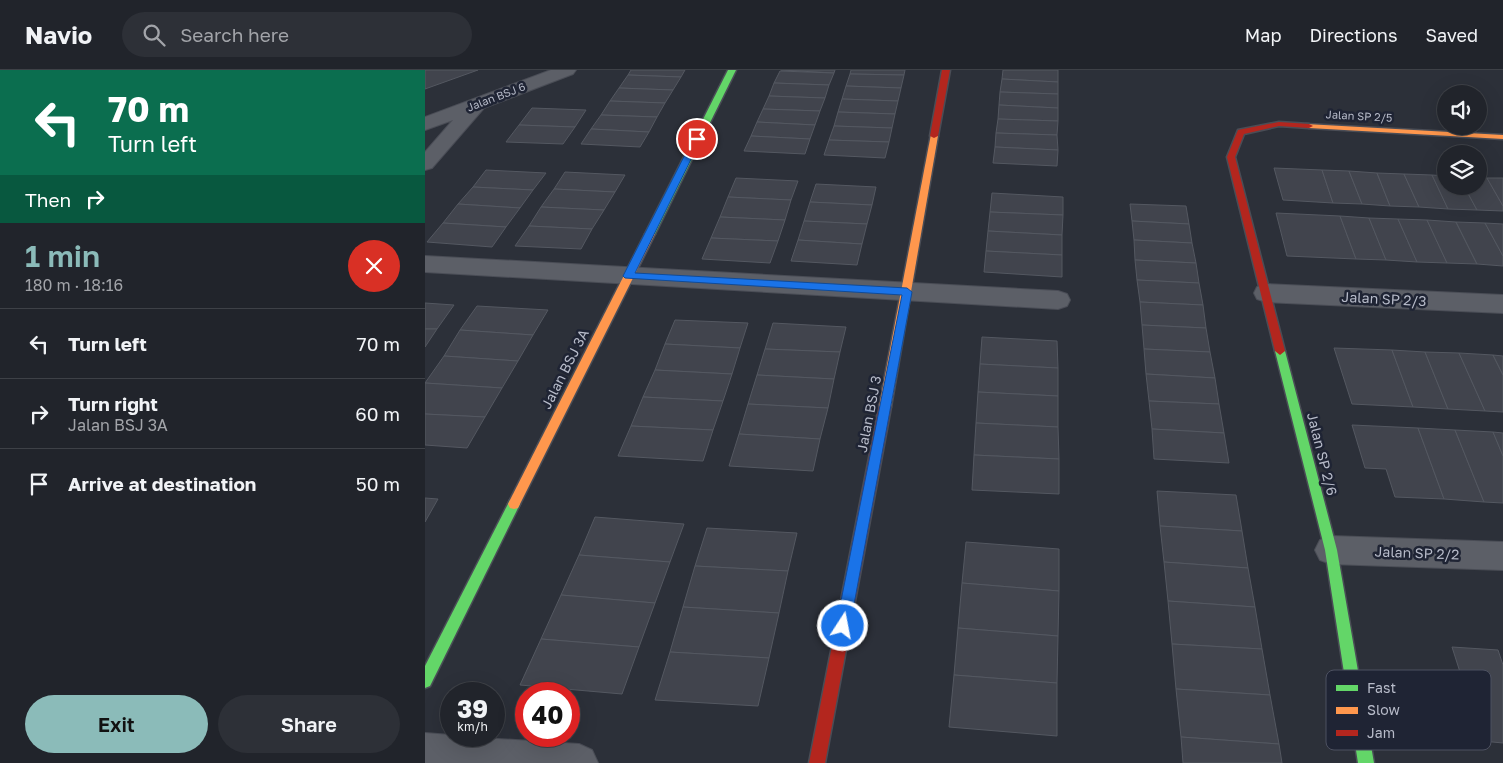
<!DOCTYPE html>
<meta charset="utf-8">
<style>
:root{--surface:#21242b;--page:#2d3037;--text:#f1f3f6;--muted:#a2a4a9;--line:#3e4147;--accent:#8bbbb9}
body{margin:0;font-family:"Golos Text",sans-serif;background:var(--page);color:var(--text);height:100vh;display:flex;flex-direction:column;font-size:19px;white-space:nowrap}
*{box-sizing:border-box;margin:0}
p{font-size:16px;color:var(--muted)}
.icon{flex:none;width:28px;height:28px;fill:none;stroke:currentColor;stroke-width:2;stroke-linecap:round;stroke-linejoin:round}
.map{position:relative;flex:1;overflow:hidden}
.panel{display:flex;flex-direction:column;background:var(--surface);width:425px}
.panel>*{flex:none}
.top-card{background:#0b6e4f;color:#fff;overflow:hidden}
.tools{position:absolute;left:1012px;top:15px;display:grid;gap:10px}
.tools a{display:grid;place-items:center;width:50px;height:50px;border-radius:50%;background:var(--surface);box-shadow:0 5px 20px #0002,0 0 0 1px var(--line);font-size:25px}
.speed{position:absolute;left:15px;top:612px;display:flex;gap:10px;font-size:25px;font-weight:700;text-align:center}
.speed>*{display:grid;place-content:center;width:65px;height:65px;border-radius:50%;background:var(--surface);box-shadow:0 5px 20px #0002,0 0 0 1px var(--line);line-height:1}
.speed small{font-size:12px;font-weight:400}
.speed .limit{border:8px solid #d22;background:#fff;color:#111}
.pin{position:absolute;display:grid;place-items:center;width:42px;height:42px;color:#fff;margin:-21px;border:2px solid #fff;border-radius:50%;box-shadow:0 1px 5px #0007}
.me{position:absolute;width:55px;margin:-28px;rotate:11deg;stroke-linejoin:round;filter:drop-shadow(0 0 4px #0008)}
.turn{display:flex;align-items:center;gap:18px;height:105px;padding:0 25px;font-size:22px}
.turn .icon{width:65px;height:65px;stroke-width:2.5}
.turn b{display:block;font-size:35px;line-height:42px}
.then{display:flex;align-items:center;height:48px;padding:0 25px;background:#0003;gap:10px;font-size:19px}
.round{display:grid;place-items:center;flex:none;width:52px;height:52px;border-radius:26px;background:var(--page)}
.summary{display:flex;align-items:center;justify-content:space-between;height:85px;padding:0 25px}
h1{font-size:30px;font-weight:600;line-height:38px;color:var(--accent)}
.cta{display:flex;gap:10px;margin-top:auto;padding:10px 25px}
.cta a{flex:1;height:58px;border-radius:30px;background:var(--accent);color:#111;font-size:20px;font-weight:600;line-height:58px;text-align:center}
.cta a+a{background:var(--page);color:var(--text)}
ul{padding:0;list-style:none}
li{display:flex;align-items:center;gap:15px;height:70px;padding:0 25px;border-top:1px solid var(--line)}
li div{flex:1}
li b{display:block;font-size:19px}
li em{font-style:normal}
header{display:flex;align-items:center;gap:30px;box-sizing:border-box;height:70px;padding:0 25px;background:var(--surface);border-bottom:1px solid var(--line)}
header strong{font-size:24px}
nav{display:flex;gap:28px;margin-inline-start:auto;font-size:18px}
.search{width:350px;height:45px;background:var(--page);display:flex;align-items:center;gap:12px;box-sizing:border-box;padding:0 18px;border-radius:28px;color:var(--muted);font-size:19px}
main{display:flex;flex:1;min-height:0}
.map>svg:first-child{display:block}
</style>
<header>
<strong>Navio</strong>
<div class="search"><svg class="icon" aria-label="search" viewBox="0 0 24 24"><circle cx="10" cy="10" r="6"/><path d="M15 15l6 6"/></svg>Search here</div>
<nav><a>Map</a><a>Directions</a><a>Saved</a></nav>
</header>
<main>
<section class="panel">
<div class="top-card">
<div class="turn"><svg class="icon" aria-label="left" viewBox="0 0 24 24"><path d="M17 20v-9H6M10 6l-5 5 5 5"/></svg><div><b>70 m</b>Turn left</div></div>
<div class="then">Then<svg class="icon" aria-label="right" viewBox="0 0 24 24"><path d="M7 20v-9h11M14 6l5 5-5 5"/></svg></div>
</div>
<div class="summary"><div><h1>1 min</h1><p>180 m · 18:16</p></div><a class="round" style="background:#d93025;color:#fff"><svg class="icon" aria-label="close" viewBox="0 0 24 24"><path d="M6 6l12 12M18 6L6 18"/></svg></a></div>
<ul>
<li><svg class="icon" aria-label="left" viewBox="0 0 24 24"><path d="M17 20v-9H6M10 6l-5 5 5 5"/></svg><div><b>Turn left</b></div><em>70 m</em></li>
<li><svg class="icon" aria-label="right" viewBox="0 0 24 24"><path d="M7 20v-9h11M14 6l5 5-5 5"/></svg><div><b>Turn right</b><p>Jalan BSJ 3A</p></div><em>60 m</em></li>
<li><svg class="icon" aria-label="arrive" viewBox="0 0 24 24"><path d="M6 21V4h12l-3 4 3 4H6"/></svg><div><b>Arrive at destination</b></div><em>50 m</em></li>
</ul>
<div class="cta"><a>Exit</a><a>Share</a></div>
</section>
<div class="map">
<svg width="1078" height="693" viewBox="0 0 1078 693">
<rect width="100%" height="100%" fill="#2c3039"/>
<g fill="#41444d" stroke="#545861">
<path d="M0,0H53L0,19Z"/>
<path d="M206,0H260L256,7L203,5Z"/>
<path d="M356,0H410L409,3Z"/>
<path d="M426,0H480L479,5L425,4Z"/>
<path d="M578,0H633V12L577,9Z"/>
<path d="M355,1L409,3L404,15L349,13Z"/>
<path d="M425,4L479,5L476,18L421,16Z"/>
<path d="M203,5L256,7L248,20L194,18Z"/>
<path d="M577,9L633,12V24L575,22Z"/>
<path d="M349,13L404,15L400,28L344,26Z"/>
<path d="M421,16L476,18L473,31L417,29Z"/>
<path d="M194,18L248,20L240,33L185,31Z"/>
<path d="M575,22L633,24V38L574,35Z"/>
<path d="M344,26L400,28L395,41L338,39Z"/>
<path d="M417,29L473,31L470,44L413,42Z"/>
<path d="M185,31L240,33L232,47L176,45Z"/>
<path d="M574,35L633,38V51L573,49Z"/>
<path d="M107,38L161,40L150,57L94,55Z"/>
<path d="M338,39L395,41L390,55L332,52Z"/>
<path d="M413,42L470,44L467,58L409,56Z"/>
<path d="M176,45L232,47L224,62L166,59Z"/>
<path d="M573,49L633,51L632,65L571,63Z"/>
<path d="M332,52L390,55L385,69L326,66Z"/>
<path d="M94,55L150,57L138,74L81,72Z"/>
<path d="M409,56L467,58L464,72L404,70Z"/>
<path d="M166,59L224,62L215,77L156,74Z"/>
<path d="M571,63L632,65L633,80L570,77Z"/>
<path d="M326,66L385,69L380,84L319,81Z"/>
<path d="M404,70L464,72L460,88L399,85Z"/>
<path d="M570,77L633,80L632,96L568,93Z"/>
<path d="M849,98L897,100L908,133L858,130Z"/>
<path d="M61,100L121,103L108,120L48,117Z"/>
<path d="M897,100L924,101L937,134L908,133Z"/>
<path d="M924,101L952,103L965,136L937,134Z"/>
<path d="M140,102L200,105L190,122L129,119Z"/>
<path d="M952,103L979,104L994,137L965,136Z"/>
<path d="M979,104L1007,105L1023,139L994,137Z"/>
<path d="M1007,105L1021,106V116H1039L1052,140L1023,139Z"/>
<path d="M1054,107L1062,108L1078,136V141L1052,140L1039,116H1054Z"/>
<path d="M311,108L373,111L366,130L303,127Z"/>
<path d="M1062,108H1078V136Z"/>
<path d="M391,114L451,117L447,135L385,132Z"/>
<path d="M48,117L108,120L95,138L33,134Z"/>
<path d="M129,119L190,122L179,140L116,137Z"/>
<path d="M567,123L638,127V145L565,142Z"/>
<path d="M303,127L366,130L360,150L295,147Z"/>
<path d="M385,132L447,135L442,154L379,151Z"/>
<path d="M33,134L95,138L81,157L18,153Z"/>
<path d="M705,134L761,136L764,154L707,151Z"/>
<path d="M116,137L179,140L167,159L104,156Z"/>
<path d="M565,142L638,145L637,165L563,161Z"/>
<path d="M851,143L915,146L931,189L862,186Z"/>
<path d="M915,146L944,148L961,190L931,189Z"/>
<path d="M295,147L360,150L353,171L286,168Z"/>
<path d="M944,148L973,149L992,192L961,190Z"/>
<path d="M973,149L1002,150L1022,193L992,192Z"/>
<path d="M1002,150L1031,152L1052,194L1022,193Z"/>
<path d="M379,151L442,154L437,174L373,170Z"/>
<path d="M707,151L764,154L767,173L709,170Z"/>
<path d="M1031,152L1060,153L1078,186V196L1052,194Z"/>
<path d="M18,153L81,157L67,177L2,172Z"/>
<path d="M1060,153L1078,154V186Z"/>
<path d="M104,156L167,159L156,179L90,176Z"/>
<path d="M563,161L637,165V185L561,181Z"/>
<path d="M286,168L353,171L345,193L277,189Z"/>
<path d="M373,170L437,174L432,195L366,191Z"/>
<path d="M709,170L767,173L771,193L710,190Z"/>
<path d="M561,181L637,185V207L559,202Z"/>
<path d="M710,190L771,193L774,213L712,210Z"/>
<path d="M712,210L774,213L778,235L715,232Z"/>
<path d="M715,232L778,235L781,258L717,255Z"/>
<path d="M0,233L29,235L12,259H0Z"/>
<path d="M52,236L123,240L108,265L35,260Z"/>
<path d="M250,250L323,253L315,278L240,274Z"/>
<path d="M348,253L421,257L415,282L340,279Z"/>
<path d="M717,255L781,258L785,282L719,279Z"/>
<path d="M0,259H12L0,277Z"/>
<path d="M35,260L108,265L93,291L19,286Z"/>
<path d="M557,267L632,271L633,298L555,294Z"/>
<path d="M240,274L315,278L307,304L230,300Z"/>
<path d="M909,278L967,280L988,337L927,334Z"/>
<path d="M340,279L415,282L409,309L332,305Z"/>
<path d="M719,279L785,282L790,308L721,304Z"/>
<path d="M967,280L1000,282L1023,339L988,337Z"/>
<path d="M1000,282L1034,283L1060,341L1023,339Z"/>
<path d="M1034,283L1068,285L1078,305V342L1060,341Z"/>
<path d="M1068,285L1078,286V305Z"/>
<path d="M19,286L93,291L77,318L0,313Z"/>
<path d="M555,294L633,298V326L553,322Z"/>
<path d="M230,300L307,304L298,331L218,327Z"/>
<path d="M721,304L790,308L794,334L724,331Z"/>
<path d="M332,305L409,309L403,338L323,334Z"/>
<path d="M0,314V313L77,318L60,347L0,344Z"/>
<path d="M553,322L633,326V357L551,353Z"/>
<path d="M218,327L298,331L288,360L206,356Z"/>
<path d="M724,331L794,334L799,363L727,359Z"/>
<path d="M323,334L403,338L395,369L314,364Z"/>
<path d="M0,344L60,347L42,378L0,375Z"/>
<path d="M551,353L633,357L634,389L549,385Z"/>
<path d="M927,355L993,358L1019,429L970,427L961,399L940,398Z"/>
<path d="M206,356L288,360L278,391L193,386Z"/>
<path d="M993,358L1030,360L1059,432L1019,429Z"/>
<path d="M727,359L799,363L804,393L729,389Z"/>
<path d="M1030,360L1068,362L1078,386V433L1059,432Z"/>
<path d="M1068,362L1078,363V386Z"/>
<path d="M314,364L395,369L388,401L304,396Z"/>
<path d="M549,385L634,389V424L547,420Z"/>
<path d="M732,421L811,425L817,461L735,456Z"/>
<path d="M0,428L13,429L0,452Z"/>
<path d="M170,447L259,454L245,492L154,485Z"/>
<path d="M735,456L817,461L823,498L739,492Z"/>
<path d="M282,458L372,463L363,501L270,496Z"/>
<path d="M541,472L634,479V521L537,513Z"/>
<path d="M154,485L245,492L230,533L136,525Z"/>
<path d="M739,492L823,498L830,537L743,531Z"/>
<path d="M270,496L363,501L354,543L258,537Z"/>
<path d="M537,513L634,521L633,566L533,558Z"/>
<path d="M136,525L230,533L214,577L116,569Z"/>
<path d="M743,531L830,537L837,579L747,574Z"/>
<path d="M258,537L354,543L344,588L245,582Z"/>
<path d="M533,558L633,566L632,613L529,605Z"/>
<path d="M116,569L214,577L197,624L95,615Z"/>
<path d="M747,574L837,579L845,625L751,619Z"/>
<path d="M1027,577L1073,580L1078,595V673L1057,671Z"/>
<path d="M245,582L344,588L333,636L230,630Z"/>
<path d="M529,605L632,613V666L524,657Z"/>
<path d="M751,619L845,625L854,674L756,667Z"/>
<path d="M756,667L854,674L857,693H758Z"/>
</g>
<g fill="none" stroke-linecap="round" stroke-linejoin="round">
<defs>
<g id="street">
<path d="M126,0H151L148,4L59,38L7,98L0,100V82L28,50L0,60V47Z"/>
<path d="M0,186L633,221L642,224L645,230L642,236L633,239L0,202Z"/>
<path d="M841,214L1078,225V243L841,232L832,229L829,223L832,217Z"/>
<path d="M906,466L1078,472V500L906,494L895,490L890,480L895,470Z"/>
<path d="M0,663L26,665V666L154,674L167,680L173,693H0Z"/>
</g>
<g id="fast">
<path d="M303,0H311L230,164L228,166H222L220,164Z"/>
<path d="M855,277L860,281L912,480L949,693H933L900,480L850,281Z"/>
<path d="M89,429L93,430L95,434L5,616L0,618V596L85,430Z"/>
</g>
<g id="slow">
<path d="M881,54L1078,65V69L884,58L880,56Z"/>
<path d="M506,64L513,66L466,337L464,340H456L454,337Z"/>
<path d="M225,161L230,164L93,438L89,439L85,438L83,434L85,430L220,164Z"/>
</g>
<g id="jam">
<path d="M517,0H525L513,66L509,68L505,66Z"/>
<path d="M854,52L884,54L888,56L884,58L854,56L819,64L810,87L860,281L855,285L850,281L802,87L813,60Z"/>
<path d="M460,333L464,334L466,337L400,693H384L454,337L456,334Z"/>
</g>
</defs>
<use href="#street" stroke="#4a4d56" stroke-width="2"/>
<use href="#fast" stroke="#4a4d56" stroke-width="3"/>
<use href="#slow" stroke="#4a4d56" stroke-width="3"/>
<use href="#jam" stroke="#4a4d56" stroke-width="3"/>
<use href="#street" fill="#5c5f67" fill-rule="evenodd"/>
<use href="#fast" fill="#63d668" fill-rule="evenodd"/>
<use href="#slow" fill="#ff974d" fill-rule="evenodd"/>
<use href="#jam" fill="#b3261e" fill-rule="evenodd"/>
</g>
<path fill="#1a73e8" stroke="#114b97" d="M272,66L276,69L210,203L482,218L487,222L425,556L423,560L418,562L413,560L411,556L477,225L200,208L198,206L268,69Z"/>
<g text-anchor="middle" stroke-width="5" stroke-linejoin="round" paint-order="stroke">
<g font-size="11" fill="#b7bbc9" stroke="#1f2434">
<text transform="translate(71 27) rotate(-21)" y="4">Jalan BSJ 6</text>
<text transform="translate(934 46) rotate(3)" y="4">Jalan SP 2/5</text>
</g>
<g font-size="14" fill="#b7bbc9" stroke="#1f2434">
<text transform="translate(959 229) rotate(3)" y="5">Jalan SP 2/3</text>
<text transform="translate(140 299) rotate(-63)" y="5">Jalan BSJ 3A</text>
<text transform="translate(444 344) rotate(-79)" y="5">Jalan BSJ 3</text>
<text transform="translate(897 384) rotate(76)" y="5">Jalan SP 2/6</text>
<text transform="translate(992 483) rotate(2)" y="5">Jalan SP 2/2</text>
</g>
</g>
<rect x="901" y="600" width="165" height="80" rx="8" fill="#1f2434" stroke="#4d5161" stroke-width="1"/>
<rect x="911" y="615" width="22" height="6" fill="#63d668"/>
<rect x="911" y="637" width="22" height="7" fill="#ff974d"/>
<rect x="911" y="660" width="22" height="6" fill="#b3261e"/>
<g font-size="14" fill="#b7bbc9">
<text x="942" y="623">Fast</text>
<text x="942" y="645">Slow</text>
<text x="942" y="668">Jam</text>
</g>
</svg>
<div class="tools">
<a><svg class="icon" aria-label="sound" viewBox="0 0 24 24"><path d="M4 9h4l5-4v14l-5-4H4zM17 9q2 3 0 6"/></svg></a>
<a><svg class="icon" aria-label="layers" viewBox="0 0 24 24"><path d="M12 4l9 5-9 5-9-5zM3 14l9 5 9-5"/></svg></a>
</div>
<div class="speed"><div>39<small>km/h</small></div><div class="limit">40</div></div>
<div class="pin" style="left:272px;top:69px;background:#d93025"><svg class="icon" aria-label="arrive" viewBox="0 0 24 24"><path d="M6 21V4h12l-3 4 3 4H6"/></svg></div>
<svg class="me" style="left:418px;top:556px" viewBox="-20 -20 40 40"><circle r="17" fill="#1a73e8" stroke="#fff" stroke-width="3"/><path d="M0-11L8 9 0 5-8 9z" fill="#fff"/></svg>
</div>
</main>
